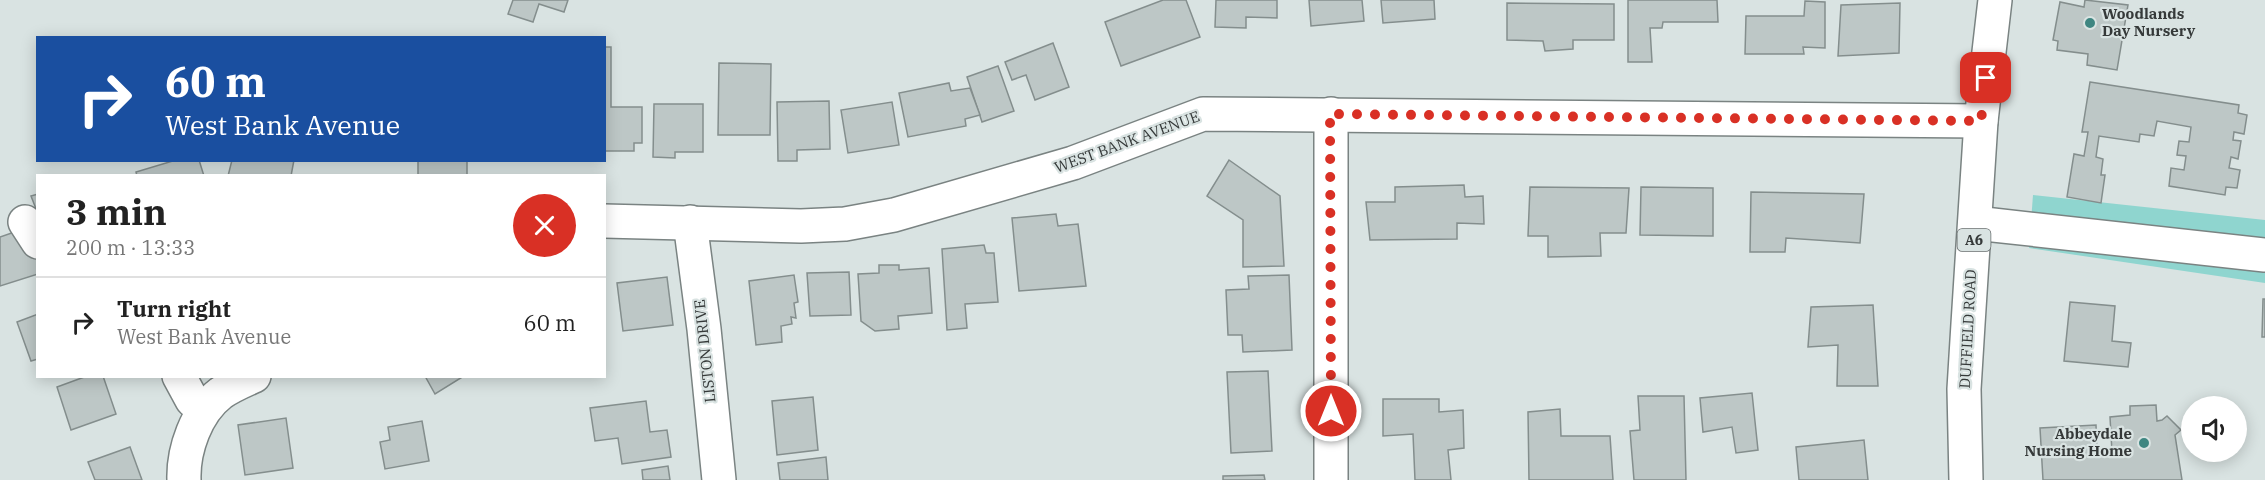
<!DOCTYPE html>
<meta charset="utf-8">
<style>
:root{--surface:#fff;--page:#f2f2f2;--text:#222;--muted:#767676;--line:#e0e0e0}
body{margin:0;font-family:"IBM Plex Serif",serif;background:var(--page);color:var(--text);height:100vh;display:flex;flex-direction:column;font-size:22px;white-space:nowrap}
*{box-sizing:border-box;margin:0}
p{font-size:20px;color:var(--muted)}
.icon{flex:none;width:33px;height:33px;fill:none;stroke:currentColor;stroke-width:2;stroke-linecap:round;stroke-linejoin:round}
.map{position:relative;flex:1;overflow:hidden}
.panel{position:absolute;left:36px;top:174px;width:570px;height:204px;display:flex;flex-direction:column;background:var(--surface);border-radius:0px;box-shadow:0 3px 15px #0003}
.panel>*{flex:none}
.top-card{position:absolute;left:36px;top:36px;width:570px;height:126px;border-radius:0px;box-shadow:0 3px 15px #0003;background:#1a4fa0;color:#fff;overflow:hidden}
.buttons{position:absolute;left:2181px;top:396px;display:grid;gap:12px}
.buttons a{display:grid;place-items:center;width:66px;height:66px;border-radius:50%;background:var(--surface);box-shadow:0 3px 15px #0003;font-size:30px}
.pin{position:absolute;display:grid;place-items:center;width:51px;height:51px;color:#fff;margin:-26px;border-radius:12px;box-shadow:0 3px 9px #0006}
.me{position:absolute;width:66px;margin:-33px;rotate:0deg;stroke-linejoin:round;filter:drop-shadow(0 0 4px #0008)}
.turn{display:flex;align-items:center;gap:21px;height:126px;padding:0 30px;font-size:27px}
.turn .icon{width:78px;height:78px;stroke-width:2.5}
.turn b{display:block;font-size:42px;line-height:51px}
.round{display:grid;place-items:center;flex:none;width:63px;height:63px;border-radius:32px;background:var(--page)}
.overview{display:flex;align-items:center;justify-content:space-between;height:102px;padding:0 30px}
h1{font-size:36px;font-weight:700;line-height:45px}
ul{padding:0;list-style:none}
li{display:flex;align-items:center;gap:18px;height:90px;padding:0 30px;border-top:2px solid var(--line)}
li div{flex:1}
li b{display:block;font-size:22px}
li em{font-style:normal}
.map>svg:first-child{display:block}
</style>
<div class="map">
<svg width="2265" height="480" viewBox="0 0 2265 480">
<rect width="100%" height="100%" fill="#d9e3e2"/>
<path fill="#8fd5cf" d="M2033,195L2265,220V283L2029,248Z"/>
<g fill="#bdc7c6" stroke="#848e8d" stroke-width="1.5">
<path d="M513,0H568L564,12L539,4L533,22L508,14Z"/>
<path d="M1163,0H1186L1200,37L1121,66L1105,22Z"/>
<path d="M1216,0H1277V18L1246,17V28L1215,27Z"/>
<path d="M1309,0H1362L1364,21L1311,26Z"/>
<path d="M1381,0H1434L1435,19L1383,23Z"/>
<path d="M1628,0H1717L1718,22H1663L1662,28H1650L1652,62H1628Z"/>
<path d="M2085,0L2128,5L2117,70L2087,65L2088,54L2057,50L2058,41L2053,40L2060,2L2084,7Z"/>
<path d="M1805,1L1825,2V48L1803,47L1804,54H1745L1746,16H1804Z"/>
<path d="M1507,3L1614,4V40H1573V49L1545,51L1543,41L1507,40Z"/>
<path d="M1900,3L1899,53L1838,56L1841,5Z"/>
<path d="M1053,43L1069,87L1035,100L1026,75L1012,80L1005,62Z"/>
<path d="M604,47H611V107H642V143H634V151H604Z"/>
<path d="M719,63L771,64L770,135H718Z"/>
<path d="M998,66L1014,111L982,122L967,77Z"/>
<path d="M2090,82L2239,105L2238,113L2247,115L2244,134L2234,132L2233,140L2241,141L2238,159L2231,157L2229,168L2240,170L2237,188L2226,187L2225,195L2169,186L2171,168L2184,170L2186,156L2177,155L2179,141L2189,142L2191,127L2157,121L2154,136L2140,134L2139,142L2099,136L2096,157L2103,159L2101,175H2105L2101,203L2067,197L2074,154L2084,156L2088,132H2082Z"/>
<path d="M949,83L951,91L970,88L980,115L965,119L966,126L908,137L899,93Z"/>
<path d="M829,101L830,149L797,150V161H778L777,102Z"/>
<path d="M892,102L899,145L848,153L841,110Z"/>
<path d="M654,104H703V152H675V158L653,157Z"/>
<path d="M176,160H199L204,176H137L136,172Z"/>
<path d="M232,160H294L291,176H228Z"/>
<rect x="418" y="160" width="49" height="16"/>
<path d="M1229,160L1280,196L1284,266L1243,267V220L1207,196Z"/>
<path d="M1464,185L1465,197L1483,196L1484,224L1457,223V239L1370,240L1366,202H1395V187Z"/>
<path d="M1530,187L1629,188L1626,233H1600L1601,256L1548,257V236H1528Z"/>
<path d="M1641,187L1713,188V236L1640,235Z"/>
<path d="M1751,192L1864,194L1860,243L1786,238L1785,252H1750Z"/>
<path d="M38,194V214L31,196Z"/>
<path d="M1056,214L1058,226L1078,224L1086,286L1019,291L1012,218Z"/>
<path d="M26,228L38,263V274L0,286V237Z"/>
<path d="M984,245L986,253H994L998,302L965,304L967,328L947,330L942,249Z"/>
<path d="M879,265H899V270L929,268L932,313L898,316L899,329L875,331L861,321L858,274L879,273Z"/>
<path d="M849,272L851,315L810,316L807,273Z"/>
<path d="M794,275L798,302L794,303L796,318L791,317L792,324L781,326L782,342L756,345L749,281Z"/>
<path d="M1289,275L1292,350L1243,352L1242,335H1228L1226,290L1249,289L1248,276Z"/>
<path d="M667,277L673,325L623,331L617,283Z"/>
<path d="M2263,299H2265V337H2262Z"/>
<path d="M2070,302L2115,306L2112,341L2131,343L2128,367L2064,361Z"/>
<path d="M1873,305L1878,386H1837L1838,345L1808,347L1811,307Z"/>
<path d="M38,314V359L31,361L17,322Z"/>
<path d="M1268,371L1272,451L1231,453L1227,372Z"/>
<path d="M87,376H103L116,414L71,430L57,387Z"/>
<path d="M425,376H464L435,394Z"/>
<path d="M1752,393L1758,450L1736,453L1732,427L1703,432L1700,398Z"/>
<path d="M1638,396H1684L1686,480H1634L1630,431L1640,430Z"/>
<path d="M813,397L818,450L777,455L772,401Z"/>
<path d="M1383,399H1439V412L1463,410L1464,448L1448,450L1451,480H1415L1413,434L1383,436Z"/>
<path d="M646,401L650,432L667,430L671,457L622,464L618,438L595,441L590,408Z"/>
<path d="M2156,405L2157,421L2162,420L2167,416L2181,430L2175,435L2182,480H2043L2040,428L2096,425L2097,452H2112L2110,417L2130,415V406Z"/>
<path d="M1560,409L1561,436H1610L1613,480H1529L1528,412Z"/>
<path d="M286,418L293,468L245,475L238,425Z"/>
<path d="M422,421L429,461L385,469L380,442L390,440L388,427Z"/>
<path d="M1864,440L1868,480H1799L1796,447Z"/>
<path d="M130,447L142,480H95L88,462Z"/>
<path d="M826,457L828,480H780L778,463Z"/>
<path d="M668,466L670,480H643L642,470Z"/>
<path d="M1264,475L1265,480H1223V476Z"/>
</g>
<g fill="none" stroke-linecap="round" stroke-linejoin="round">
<defs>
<g id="minor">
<path d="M1331,114V480"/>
<path d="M604,221L801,226L845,224L894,215L1073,163L1203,114L1981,121"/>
<path d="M25,222L38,242"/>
<path d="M690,222L704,329L719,480"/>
<path d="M1975,223L2265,255"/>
<path d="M179,376L192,400L204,410"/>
<path d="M184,480C183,450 196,412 221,393C231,386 243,381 254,376"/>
</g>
<path id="major" d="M1966,480L1964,389L1968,324L1981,121L1995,0"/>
</defs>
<use href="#minor" stroke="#7a8382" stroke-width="36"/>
<use href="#major" stroke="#7a8382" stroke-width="36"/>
<use href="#minor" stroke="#fff" stroke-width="33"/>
<use href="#major" stroke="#fff" stroke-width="33"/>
</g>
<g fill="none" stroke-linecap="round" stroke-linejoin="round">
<path stroke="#d93025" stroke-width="10" stroke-dasharray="0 18" d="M1331,411L1330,114L1981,121L1986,78"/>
</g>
<g fill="#3e8681" stroke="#d9e3e2" stroke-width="2">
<circle cx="2090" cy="23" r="6"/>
<circle cx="2144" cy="443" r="6"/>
</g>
<g text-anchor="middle" stroke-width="4.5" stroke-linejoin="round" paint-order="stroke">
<rect fill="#d9e3e2" stroke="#666c6c" stroke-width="1.5" x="1957.5" y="229" width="33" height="22" rx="4.5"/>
<g font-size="14" font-weight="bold" fill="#353939">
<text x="1974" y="245">A6</text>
</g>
<g font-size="15" font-weight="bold" fill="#353939" stroke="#d9e3e2" text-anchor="start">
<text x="2102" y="19">Woodlands<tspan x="2102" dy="17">Day Nursery</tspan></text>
<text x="2132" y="439" text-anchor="end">Abbeydale<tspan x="2132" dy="17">Nursing Home</tspan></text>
</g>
<g font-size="15" fill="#353939" stroke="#d9e3e2">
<text transform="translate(1127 142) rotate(-20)" y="5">WEST BANK AVENUE</text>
<text transform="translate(1968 329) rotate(-87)" y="5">DUFFIELD ROAD</text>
<text transform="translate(705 351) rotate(-96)" y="5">LISTON DRIVE</text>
</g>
</g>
</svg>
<div class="buttons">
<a><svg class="icon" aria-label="sound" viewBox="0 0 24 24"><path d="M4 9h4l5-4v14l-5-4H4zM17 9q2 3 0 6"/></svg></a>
</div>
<div class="pin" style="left:1986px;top:78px;background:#d93025"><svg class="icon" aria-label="arrive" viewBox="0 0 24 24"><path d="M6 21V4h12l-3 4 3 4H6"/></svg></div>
<svg class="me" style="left:1331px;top:411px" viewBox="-20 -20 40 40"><circle r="17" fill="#d93025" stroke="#fff" stroke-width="3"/><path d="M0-11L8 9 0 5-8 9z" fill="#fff"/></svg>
<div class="top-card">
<div class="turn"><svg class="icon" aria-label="right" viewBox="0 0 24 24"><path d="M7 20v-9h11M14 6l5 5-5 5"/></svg><div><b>60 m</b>West Bank Avenue</div></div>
</div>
<section class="panel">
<div class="overview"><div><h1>3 min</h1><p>200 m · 13:33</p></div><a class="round" style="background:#d93025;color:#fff"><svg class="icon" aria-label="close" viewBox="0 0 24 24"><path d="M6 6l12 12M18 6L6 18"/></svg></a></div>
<ul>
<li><svg class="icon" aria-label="right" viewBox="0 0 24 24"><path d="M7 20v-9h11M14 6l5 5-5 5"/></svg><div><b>Turn right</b><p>West Bank Avenue</p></div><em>60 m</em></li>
</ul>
</section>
</div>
